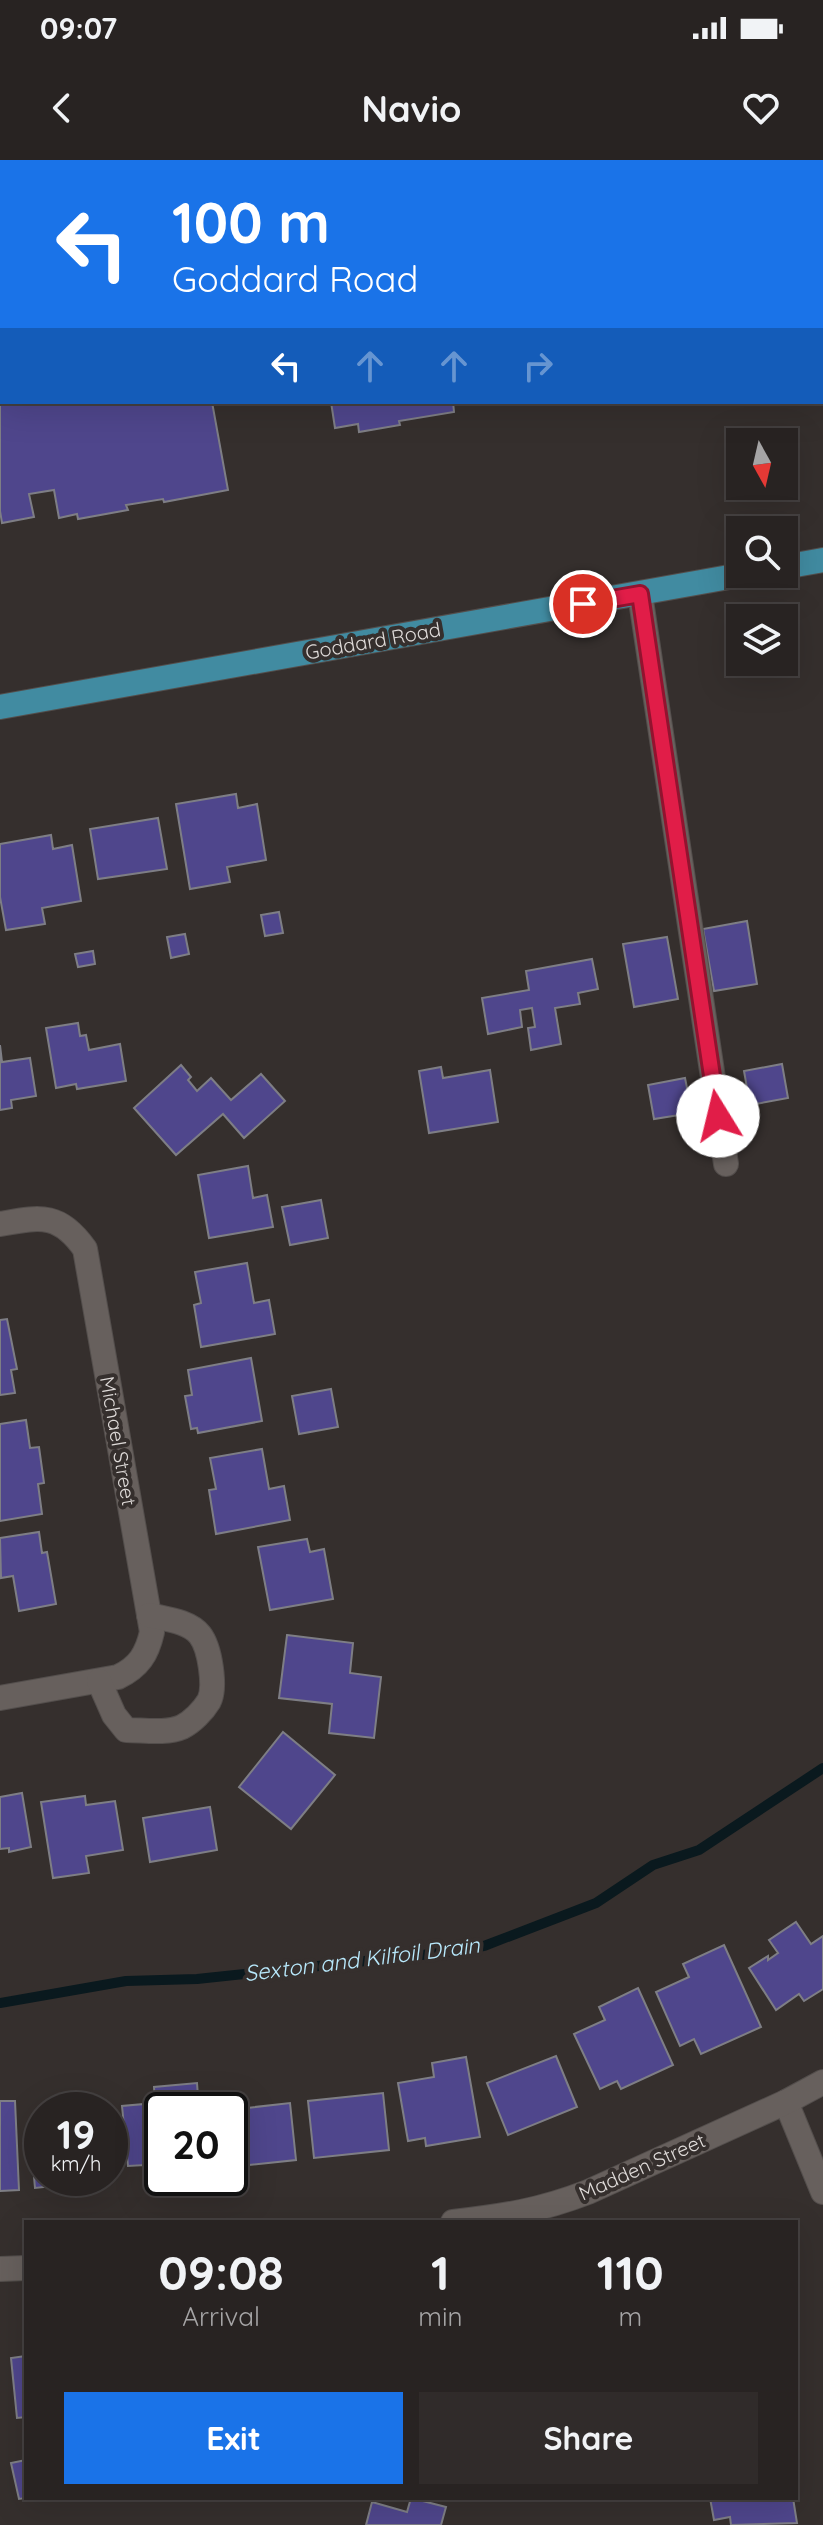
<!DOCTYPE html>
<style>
:root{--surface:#282322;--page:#302b2a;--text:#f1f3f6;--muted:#a5a4a5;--line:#444040;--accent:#1a73e8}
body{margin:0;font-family:Quicksand,sans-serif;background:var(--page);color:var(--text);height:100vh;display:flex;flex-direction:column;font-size:30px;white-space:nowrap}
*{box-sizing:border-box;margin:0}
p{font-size:26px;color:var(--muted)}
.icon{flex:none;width:44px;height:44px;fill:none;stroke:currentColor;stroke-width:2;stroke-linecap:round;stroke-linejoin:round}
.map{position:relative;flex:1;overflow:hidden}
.details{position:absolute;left:24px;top:2060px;width:774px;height:280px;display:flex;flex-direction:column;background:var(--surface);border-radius:0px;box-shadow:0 8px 32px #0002,0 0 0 2px var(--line)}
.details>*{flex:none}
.guide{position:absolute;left:0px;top:0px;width:824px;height:244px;box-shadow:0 8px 32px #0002,0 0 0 2px var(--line);background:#1a73e8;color:#fff;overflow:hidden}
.needle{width:52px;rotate:172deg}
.tools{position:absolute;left:726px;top:268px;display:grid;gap:16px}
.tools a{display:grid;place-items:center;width:72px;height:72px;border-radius:0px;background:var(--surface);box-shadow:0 8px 32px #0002,0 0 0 2px var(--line);font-size:40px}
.speed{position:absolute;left:24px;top:1932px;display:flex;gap:16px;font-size:40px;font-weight:700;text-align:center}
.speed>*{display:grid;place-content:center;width:104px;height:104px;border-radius:50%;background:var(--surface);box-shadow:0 8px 32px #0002,0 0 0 2px var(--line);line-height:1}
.speed small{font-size:20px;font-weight:400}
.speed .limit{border:4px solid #111;border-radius:12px;background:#fff;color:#111}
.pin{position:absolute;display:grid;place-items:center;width:68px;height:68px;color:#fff;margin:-34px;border:4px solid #fff;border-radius:50%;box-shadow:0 2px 8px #0007}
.me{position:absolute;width:88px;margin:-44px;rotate:351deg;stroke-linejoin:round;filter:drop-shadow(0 0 6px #0008)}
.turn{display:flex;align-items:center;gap:28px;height:168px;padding:0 40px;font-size:36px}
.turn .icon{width:104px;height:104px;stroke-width:2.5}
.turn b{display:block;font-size:56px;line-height:68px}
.lanes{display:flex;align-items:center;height:76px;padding:0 40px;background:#0003;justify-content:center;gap:40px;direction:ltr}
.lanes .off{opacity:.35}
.eta{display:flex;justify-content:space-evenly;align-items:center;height:136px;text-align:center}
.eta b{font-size:48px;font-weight:800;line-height:56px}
.cta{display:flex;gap:16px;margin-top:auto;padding:16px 40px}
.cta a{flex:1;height:92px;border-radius:0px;background:var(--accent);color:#fff;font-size:32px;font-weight:800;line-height:92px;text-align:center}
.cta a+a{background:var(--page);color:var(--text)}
.status{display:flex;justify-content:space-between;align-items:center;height:56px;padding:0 40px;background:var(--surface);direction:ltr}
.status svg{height:22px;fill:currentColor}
header{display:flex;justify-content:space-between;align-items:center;height:104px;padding:0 40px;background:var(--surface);font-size:36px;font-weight:800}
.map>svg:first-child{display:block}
</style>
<div class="status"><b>09:07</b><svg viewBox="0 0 49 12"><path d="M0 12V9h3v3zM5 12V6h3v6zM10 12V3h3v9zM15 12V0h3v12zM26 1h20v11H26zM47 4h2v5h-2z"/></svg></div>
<header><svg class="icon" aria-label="back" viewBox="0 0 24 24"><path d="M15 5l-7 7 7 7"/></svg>Navio<svg class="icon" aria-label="heart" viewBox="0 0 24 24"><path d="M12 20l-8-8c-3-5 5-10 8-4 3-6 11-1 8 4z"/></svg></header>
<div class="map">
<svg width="823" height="2365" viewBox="0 0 823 2365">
<rect width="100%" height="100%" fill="#352f2d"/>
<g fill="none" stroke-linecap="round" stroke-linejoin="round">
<path stroke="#0a191e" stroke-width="10" d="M0,1843L126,1821L197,1819L468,1790L484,1786L596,1743L653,1705L699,1690L823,1608"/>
</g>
<g fill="#4f468c" stroke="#7e7e85" stroke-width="2">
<path d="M430,0H470L471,2H430Z"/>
<path d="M2,225V242H212L228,330L164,342L163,339L126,345L128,350L78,359L77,354L59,358L54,330L29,334L34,357L2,363L0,351V226Z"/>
<path d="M331,242H453L454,252L399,261L400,265L359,272L358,264L335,268Z"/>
<path d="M236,634L238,648L257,644L266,700L227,707L230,722L190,729L176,644Z"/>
<path d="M158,658L167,709L98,719L90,669Z"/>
<path d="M51,675L53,689L72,685L81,741L42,748L45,764L6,770L0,737V684Z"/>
<path d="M279,752L283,773L265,776L261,755Z"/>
<path d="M747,761L757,824L714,831L703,769Z"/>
<path d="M185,774L189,794L171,798L167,777Z"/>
<path d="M667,777L678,839L634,847L623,784Z"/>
<path d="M93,791L95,804L78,807L75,794Z"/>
<path d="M592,799L598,829L578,833L580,844L555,848L561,884L531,890L528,868L535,867L532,848L520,850L522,867L488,874L482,838L529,830L526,811Z"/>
<path d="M78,863L80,876L86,875L89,890L120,884L126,921L77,929L76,924L56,928L46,868Z"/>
<path d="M0,885L2,902L30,898L36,936L11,940L12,948L0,950Z"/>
<path d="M782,904L788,938L750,945L744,911Z"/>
<path d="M181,905L191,917L188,920L197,931L211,918L231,940L261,914L285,941L244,978L223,954L176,995L134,948Z"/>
<path d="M441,907L443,918L490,910L498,962L429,973L419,911Z"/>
<path d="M685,918L692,953L654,959L648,925Z"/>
<path d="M248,1006L253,1038L267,1035L273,1067L209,1078L198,1015Z"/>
<path d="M321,1040L328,1078L290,1085L282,1047Z"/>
<path d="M247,1103L254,1143L269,1140L275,1174L201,1187L194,1145L201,1143L195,1112Z"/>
<path d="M7,1159L17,1209L11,1210L15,1233L0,1235V1160Z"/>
<path d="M251,1198L262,1261L198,1273L197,1268L191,1269L185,1236L192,1235L188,1210Z"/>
<path d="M331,1229L338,1267L299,1274L292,1236Z"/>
<path d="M26,1260L30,1288L39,1287L44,1323L38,1324L42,1354L0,1361V1264Z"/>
<path d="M262,1289L269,1329L284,1326L290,1360L216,1374L209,1330L216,1329L210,1298Z"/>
<path d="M39,1372L42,1393L47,1392L56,1444L19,1451L13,1416L1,1418L0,1378Z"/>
<path d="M307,1379L310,1392L324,1389L333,1439L270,1450L258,1387Z"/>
<path d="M287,1475L353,1483L350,1513L381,1517L374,1578L329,1573L332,1544L279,1538Z"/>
<path d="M283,1572L335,1615L291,1669L239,1627Z"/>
<path d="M22,1633L31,1687L9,1692V1688L0,1689V1637Z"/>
<path d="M85,1636L86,1645L115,1641L123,1690L86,1696L89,1713L53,1718L41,1642Z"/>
<path d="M210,1647L217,1690L150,1702L143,1658Z"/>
<path d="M796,1762L811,1784L823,1776V1829L804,1841L799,1834L776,1850L749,1808L768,1796V1800L778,1793L769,1780Z"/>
<path d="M724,1785L761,1867L701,1894L694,1879L680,1886L656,1832L689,1817L683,1804Z"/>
<path d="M638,1828L673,1905L621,1929L617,1921L600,1929L574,1874L605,1860L599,1847Z"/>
<path d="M556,1896L577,1947L508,1975L487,1923Z"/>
<path d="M466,1897L480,1977L426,1986L425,1978L408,1981L398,1923L434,1917L432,1903Z"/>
<path d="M197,1923L199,1950H162V2012L146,2014L145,2005L128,2006L122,1946L155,1943L154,1927Z"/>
<path d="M383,1933L389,1990L314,1998L308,1941Z"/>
<path d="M0,1941H15L19,2030L0,2031Z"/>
<path d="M290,1943L296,2000L230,2007L229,1950Z"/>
<path d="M42,1971V2018H110V2015L111,2020L35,2028L30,1972Z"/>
<path d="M26,2196V2257L17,2258L11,2198Z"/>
<path d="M26,2300V2338L19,2339L11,2303Z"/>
<path d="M411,2338L446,2347L441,2365H366L372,2342L407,2352Z"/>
<path d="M710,2338H793L797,2363L731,2365L730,2357L714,2360Z"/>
</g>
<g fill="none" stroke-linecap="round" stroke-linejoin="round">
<defs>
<g id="minor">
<path d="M640,434L726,1004"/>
<path d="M0,1064C40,1057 59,1052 85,1089L152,1472C147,1494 139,1507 118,1517L0,1538"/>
<path d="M99,1521L114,1555L126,1570C143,1570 166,1574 182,1567C192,1562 203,1551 209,1541C216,1527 210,1488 200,1475C189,1461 165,1459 149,1455"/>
<path d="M786,1942L823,2032"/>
<path d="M453,2062C504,2056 539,2051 588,2032L786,1942L823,1922"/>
<path d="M0,2109L26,2108"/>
</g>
<g id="major">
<path d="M784,407L823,400"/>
<path d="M0,547L746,414"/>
</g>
</defs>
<use href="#minor" stroke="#534e4c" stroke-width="26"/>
<use href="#major" stroke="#534e4c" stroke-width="26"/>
<use href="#minor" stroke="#67605d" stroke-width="24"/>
<use href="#major" stroke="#418ba1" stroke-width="24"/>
</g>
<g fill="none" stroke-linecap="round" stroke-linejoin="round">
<defs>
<path id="route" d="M583,444L640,434L718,956"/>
</defs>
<use href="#route" stroke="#92132f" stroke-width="20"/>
<use href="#route" stroke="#e11d48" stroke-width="14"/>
</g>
<g text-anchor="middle" stroke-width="8" stroke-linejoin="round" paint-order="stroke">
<g font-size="20" fill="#dfdbd9" stroke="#352f2d">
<text transform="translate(373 481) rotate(-10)" y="7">Goddard Road</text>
<text transform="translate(118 1281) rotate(80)" y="7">Michael Street</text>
<text transform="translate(642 2007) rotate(-24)" y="7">Madden Street</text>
</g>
<g font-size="22" font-style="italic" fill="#b9eafd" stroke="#352f2d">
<text transform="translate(362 1799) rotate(-7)" y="8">Sexton and Kilfoil Drain</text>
</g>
</g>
</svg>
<div class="tools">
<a><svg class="needle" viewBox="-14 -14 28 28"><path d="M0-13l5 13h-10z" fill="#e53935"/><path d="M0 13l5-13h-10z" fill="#a5a4a5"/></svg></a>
<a><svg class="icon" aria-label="search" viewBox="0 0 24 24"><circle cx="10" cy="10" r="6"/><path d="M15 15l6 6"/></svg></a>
<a><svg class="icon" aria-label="layers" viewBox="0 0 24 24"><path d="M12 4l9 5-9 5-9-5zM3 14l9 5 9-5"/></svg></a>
</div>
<div class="speed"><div>19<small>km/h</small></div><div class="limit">20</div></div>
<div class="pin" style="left:583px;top:444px;background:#d93025"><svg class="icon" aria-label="arrive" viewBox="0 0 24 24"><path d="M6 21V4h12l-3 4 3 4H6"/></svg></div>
<svg class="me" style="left:718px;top:956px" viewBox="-20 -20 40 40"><circle r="19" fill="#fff"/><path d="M0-13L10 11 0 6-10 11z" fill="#e11d48"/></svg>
<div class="guide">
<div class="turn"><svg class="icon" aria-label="left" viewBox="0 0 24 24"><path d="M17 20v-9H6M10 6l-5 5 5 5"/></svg><div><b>100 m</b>Goddard Road</div></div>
<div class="lanes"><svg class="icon" aria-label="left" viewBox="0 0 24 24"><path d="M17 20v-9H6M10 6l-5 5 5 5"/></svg><svg class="icon off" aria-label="ahead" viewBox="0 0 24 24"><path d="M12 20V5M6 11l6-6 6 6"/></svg><svg class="icon off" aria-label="ahead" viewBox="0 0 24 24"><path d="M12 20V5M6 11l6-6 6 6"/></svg><svg class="icon off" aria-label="right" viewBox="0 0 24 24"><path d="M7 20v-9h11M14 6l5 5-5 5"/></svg></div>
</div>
<section class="details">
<div class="eta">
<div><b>09:08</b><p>Arrival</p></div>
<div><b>1</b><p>min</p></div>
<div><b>110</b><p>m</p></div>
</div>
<div class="cta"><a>Exit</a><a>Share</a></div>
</section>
</div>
